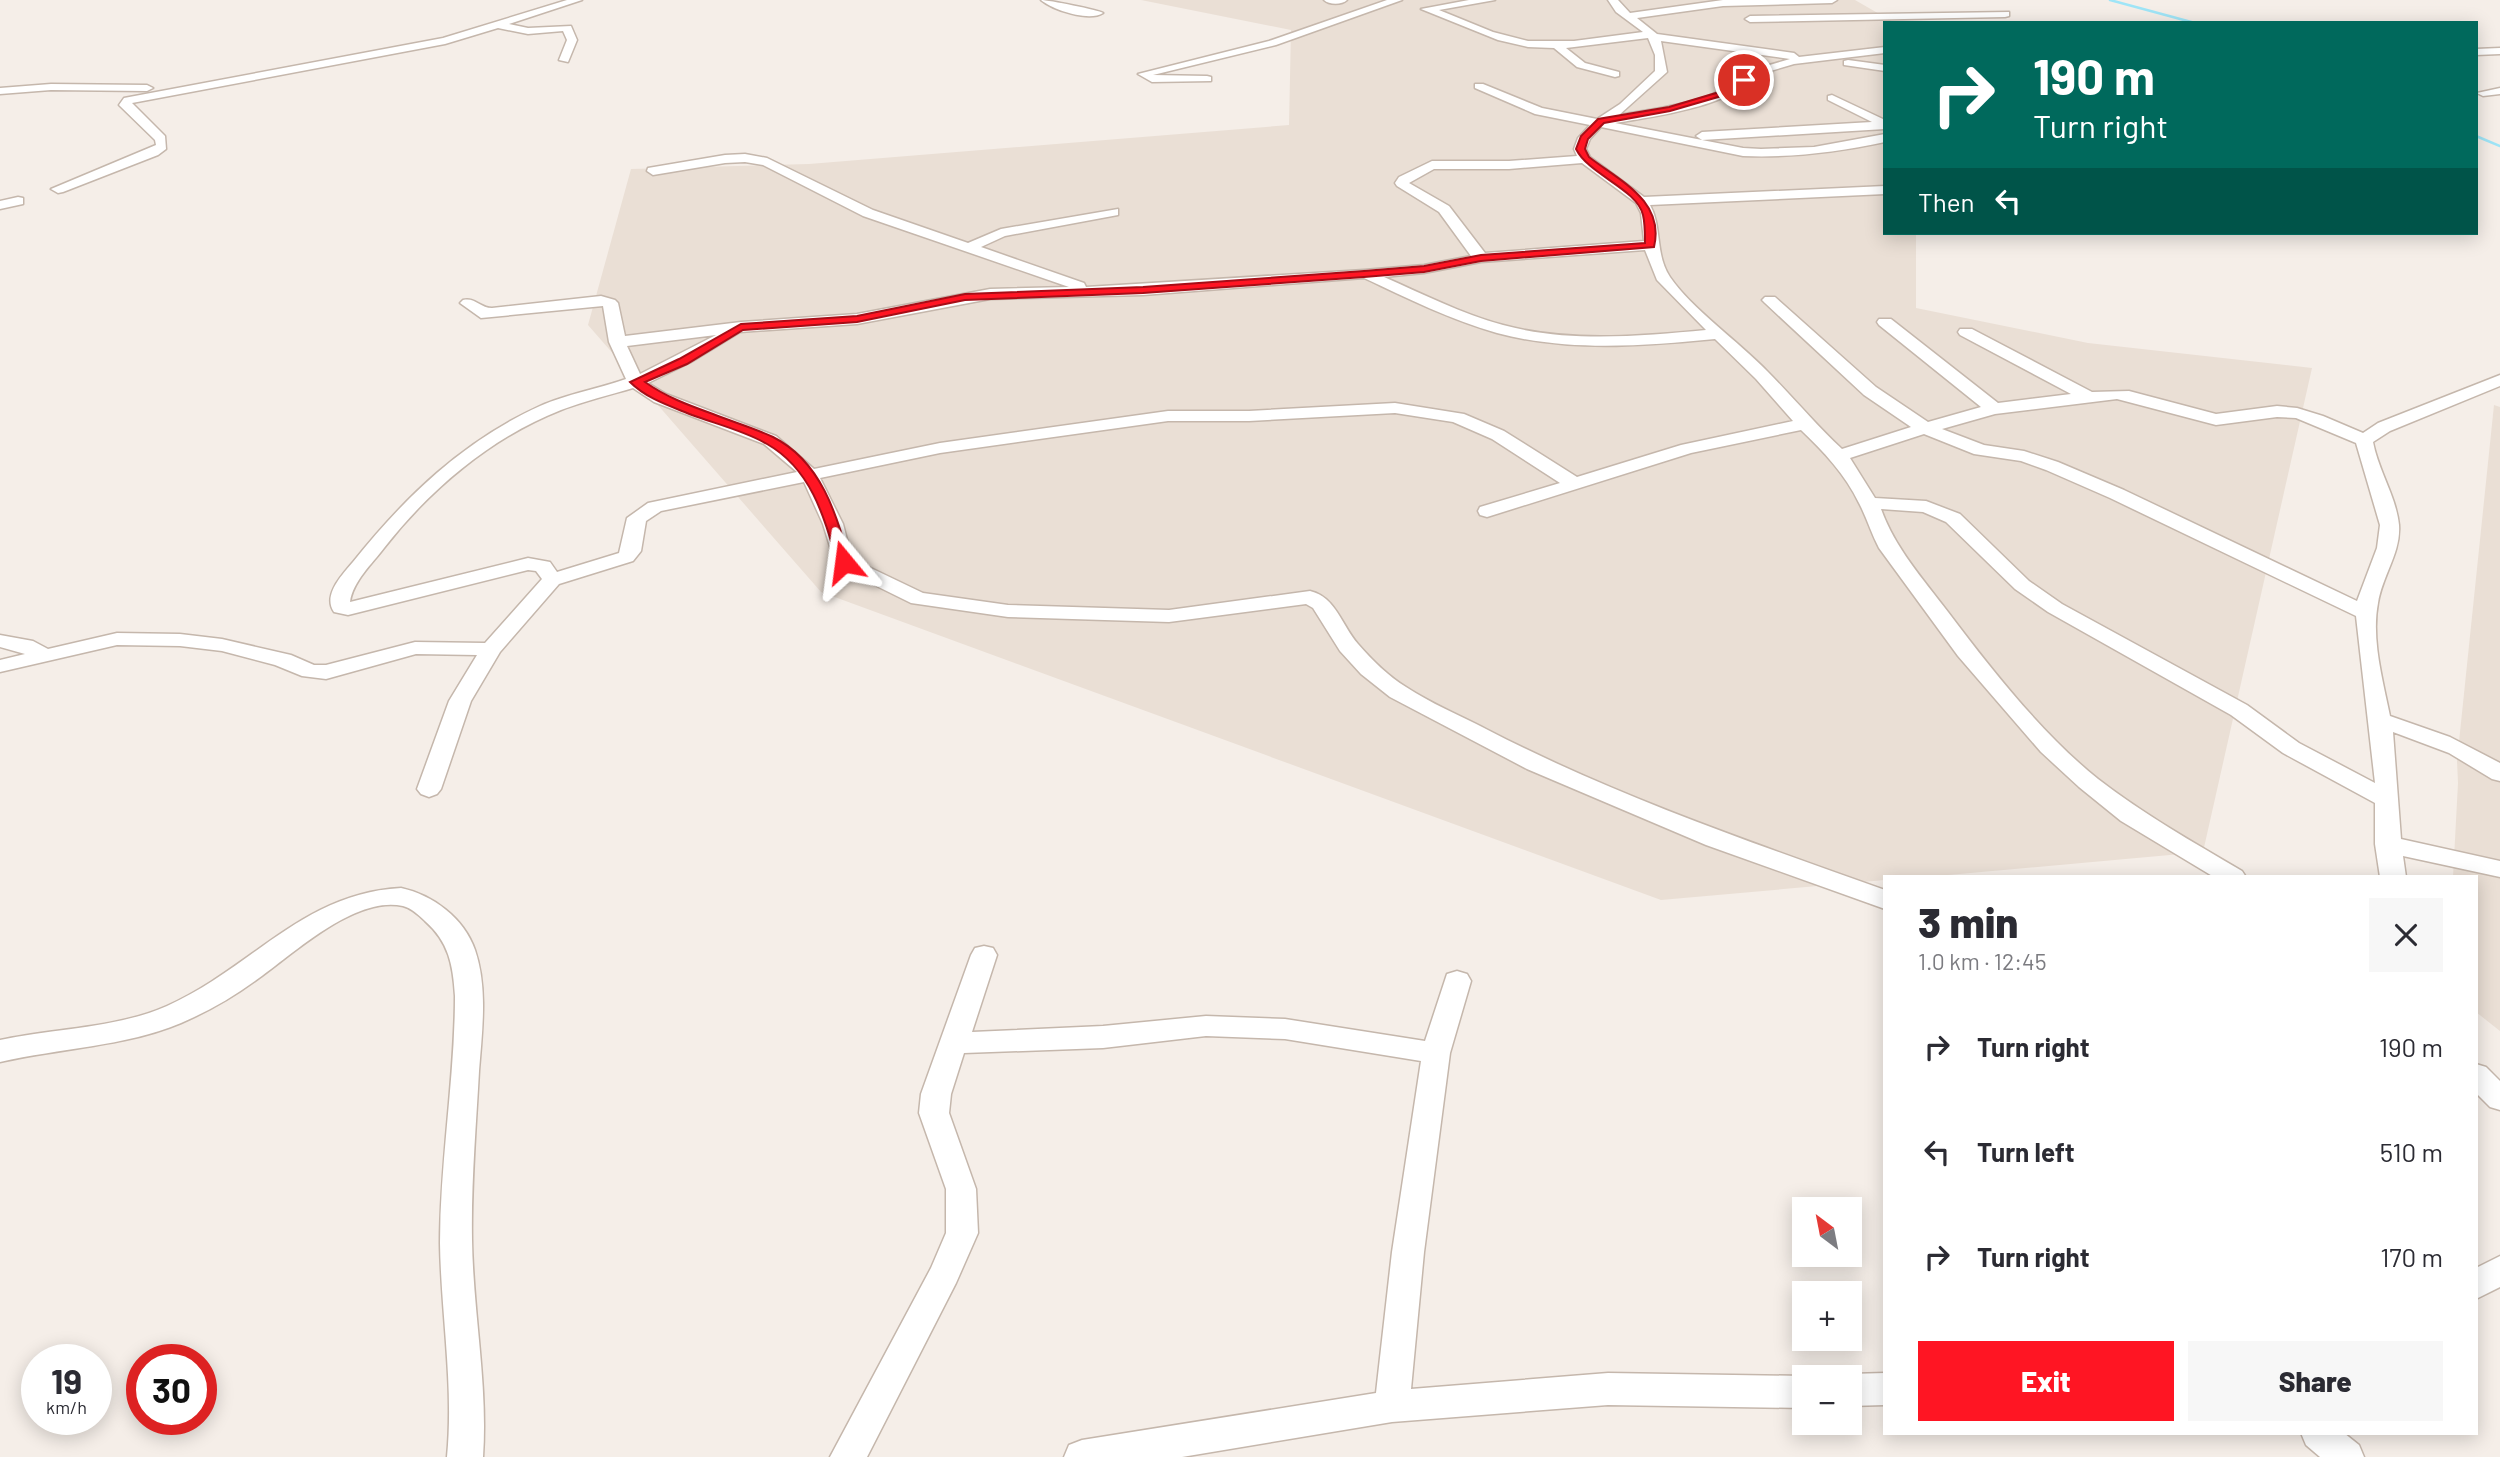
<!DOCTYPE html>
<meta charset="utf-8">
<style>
:root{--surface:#fff;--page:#f7f7f7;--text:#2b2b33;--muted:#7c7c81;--accent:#ff1523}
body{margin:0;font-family:Barlow,sans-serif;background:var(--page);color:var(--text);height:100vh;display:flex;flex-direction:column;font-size:26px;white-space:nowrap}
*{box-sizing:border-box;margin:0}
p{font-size:23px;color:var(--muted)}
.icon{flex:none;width:38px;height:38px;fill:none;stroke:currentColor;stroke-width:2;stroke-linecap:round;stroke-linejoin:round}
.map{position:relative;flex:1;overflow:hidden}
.side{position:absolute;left:1883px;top:875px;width:595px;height:560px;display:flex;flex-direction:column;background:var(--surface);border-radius:0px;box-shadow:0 4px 18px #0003}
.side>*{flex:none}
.banner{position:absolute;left:1883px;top:21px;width:595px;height:214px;border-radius:0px;box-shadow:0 4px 18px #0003;background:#00695c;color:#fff;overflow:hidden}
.needle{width:46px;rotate:328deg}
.tools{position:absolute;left:1792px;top:1197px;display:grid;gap:14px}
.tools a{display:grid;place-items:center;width:70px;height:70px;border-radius:0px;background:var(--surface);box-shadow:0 4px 18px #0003;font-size:35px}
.speed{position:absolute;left:21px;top:1344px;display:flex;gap:14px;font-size:35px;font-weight:700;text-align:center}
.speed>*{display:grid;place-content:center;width:91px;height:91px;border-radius:50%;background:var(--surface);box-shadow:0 4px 18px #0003;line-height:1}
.speed small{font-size:18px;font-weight:400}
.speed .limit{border:10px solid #d22;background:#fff;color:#111}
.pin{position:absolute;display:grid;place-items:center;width:60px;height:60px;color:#fff;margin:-30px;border:4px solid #fff;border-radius:50%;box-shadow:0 2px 7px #0007}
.me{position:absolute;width:77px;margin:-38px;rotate:344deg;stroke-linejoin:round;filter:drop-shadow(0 0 5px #0008)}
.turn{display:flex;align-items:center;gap:24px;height:147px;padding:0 35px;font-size:32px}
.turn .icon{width:91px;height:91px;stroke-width:2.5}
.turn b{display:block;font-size:49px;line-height:60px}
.then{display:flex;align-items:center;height:66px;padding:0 35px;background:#0003;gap:14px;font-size:26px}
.round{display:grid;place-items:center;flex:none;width:74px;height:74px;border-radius:0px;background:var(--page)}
.summary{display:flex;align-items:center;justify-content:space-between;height:119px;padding:0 35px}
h1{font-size:42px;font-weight:800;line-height:52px}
.primary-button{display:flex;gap:14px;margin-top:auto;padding:14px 35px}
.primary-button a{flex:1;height:80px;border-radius:0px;background:var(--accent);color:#fff;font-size:28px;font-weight:800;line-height:80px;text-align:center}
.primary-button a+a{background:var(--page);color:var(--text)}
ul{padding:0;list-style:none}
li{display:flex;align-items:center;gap:21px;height:105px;padding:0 35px}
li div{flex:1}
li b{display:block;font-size:26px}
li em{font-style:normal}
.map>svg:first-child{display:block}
</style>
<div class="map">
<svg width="2500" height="1457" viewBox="0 0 2500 1457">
<rect width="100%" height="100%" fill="#f5eee8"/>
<g fill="#eadfd5">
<path d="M1141,0H1855L1895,23H1885V233H1916V308L2088,343L2312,368L2203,852L1926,877H1885V880L1661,900L821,592L588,325L631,169L809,164L1289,125L1291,30Z"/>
<path d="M2494,405L2500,407V1031L2476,1012V877H2453L2458,783L2457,761Z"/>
</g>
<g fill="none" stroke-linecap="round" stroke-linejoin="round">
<g stroke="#9fe5f7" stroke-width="2.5">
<path d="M2110,0L2195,23"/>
<path d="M2476,136L2500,146"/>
</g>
<defs>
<g id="minor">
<path d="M567,0H582L509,24L528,28L571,26L577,40L568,62L559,60L567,40L563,31L528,34L498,28L445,44L132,103L165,136L166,149L158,155L63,192L58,193L51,189L156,145L155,140L119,105L124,98L443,38Z"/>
<path d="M1041,0C1048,0 1099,10 1103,13C1089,22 1053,10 1041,0Z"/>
<path d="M1324,0H1347C1342,5 1329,5 1324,0Z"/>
<path d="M1387,0H1402L1276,45L1153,75L1207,76L1211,77V81L1152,82L1138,74L1269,41Z"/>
<path d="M1469,0H1495L1439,10L1493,32L1528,41H1574L1643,32L1616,12L1608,0H1618L1630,13L1723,0H1837L1832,3L1723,6L1637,18L1657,34L1794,53L1799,57L1885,47V53L1794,64L1750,77C1736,106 1646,118 1615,123L1743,148L1761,149L1814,147L1885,134V142C1838,152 1791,158 1743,156L1601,127L1590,139L1586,149L1590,157L1644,197L1885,186V194L1650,205C1662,226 1655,255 1670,277C1691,308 1739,342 1767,371C1793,397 1815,424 1842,449L1911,427L1864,395L1765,303L1762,300L1765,297H1775L1876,387L1928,422L1981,407L1879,325L1877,322L1879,319H1891L1998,403L2071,394L1960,335L1958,332L1960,329H1972L2092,392L2129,391L2216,414L2277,406L2297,408L2323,416L2363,433L2378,423L2500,375V386L2390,431L2373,442C2378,470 2396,496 2399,525C2401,553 2382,576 2378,603C2371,639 2383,681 2390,716L2450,737L2500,763V781L2492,779L2449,753L2393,732L2401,839L2500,861V877L2403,856L2406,877H2380L2375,844V803L2283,753L2231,715L2048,612L2015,589L1946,522L1923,512L1881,509C1895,548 1923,579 1948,612C1991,669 2042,734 2098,779C2143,814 2193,842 2242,871L2246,877H2214L2121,821L2079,787L2041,752L1958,656L1879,548C1871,533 1867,518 1859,503C1845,474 1824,452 1801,430L1691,453L1487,517L1480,515L1478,511L1480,507L1560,483L1492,439L1453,422L1395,413L1249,421H1168L940,453L820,478L843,524L852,559L923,593L1008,605L1169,610L1310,591C1336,597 1342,626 1358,644C1372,660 1388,676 1406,687C1430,703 1459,715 1486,729C1613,795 1750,842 1885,890V909L1706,845L1527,769L1390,697L1361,674L1340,651L1313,608L1306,604L1169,622L1008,617L911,603L836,566L823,524L804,482L661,511L646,521L641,551L633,561L559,584L500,652L471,701L441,789L437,794L429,797L421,794L417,789L449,701L477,655L416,654L326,679L302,676L275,665L222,651L180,646L117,645L0,672V660L25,654L0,647V635L33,641L48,649L117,633L180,634L222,639L291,655L314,665H326L415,642L485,643L542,579L536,571L528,570L348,615L334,612C322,595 343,574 353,562C405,497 463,441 540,406C567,394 598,389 626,379L609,342L603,306L481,318L460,303L463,300C475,297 480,308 492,308L601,296L615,300L618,303L625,336L741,322L857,314L990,289L1069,287L863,216L763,165L745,162L725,163L653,175L647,171L648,168L725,155L745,154L767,158L873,210L968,243L1001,229L1118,209V215L1005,236L981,247L1084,283L1086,287L1364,270L1424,265L1471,256L1439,212L1397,186L1395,183L1399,177L1432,161H1509L1577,156L1574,149L1578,138L1590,125L1535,114L1475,88V84H1483L1542,108L1597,119L1620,104L1655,71V55L1648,38L1566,48L1585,63L1619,72V76L1615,77L1577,67L1554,48L1528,47L1498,40L1421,9ZM1661,41L1790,59L1742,73C1723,102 1653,109 1619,115L1667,72ZM1582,163L1636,203L1641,213L1644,241L1485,253L1449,206L1409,183L1434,169H1509ZM1645,250L1657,280L1706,330C1640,336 1569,343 1503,325C1462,314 1423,294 1384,277L1424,273L1481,262ZM1364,278C1407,298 1451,320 1497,333C1568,352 1643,346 1715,339L1756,379L1793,421L1681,445L1577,477L1504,431L1464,414L1395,403L1249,411H1168L940,443L814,469L776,436L666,394L648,383L691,362L740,332L857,324L990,299L1143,295ZM716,335L640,374L627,346ZM633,388L654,402L764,444L797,472L648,503L627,518L619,553L557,572L550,562L528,558L350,602C353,581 372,564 384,548C430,489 492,437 561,410C585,401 609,395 633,388ZM2117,399L2216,425L2277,417L2296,418L2356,443L2380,525L2377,548L2357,601L2124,490L2058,462L2024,451L1984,445L1942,429L1995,414ZM1924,434L1974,454L2021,461L2046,470L2110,498L2356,616L2375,783L2299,743L2247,705L2062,604L2029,581L1960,514L1926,501L1875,498L1850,458Z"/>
<path d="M2009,12V16L2005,17L1750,22L1745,19L1750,16Z"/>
<path d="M2500,48V54L2476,55V49Z"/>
<path d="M1848,60L1885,65V71L1844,65V61Z"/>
<path d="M51,84L147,85L153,88L147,91L51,90L0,94V88Z"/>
<path d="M2500,88V94L2483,96L2477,93Z"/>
<path d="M1832,95L1885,120V129L1702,140L1696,136L1702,132L1872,122L1828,100V96Z"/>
<path d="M18,197L23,198V204L0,209V201Z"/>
<path d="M401,888C433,895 464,918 475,950C488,988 482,1032 479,1071C476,1127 471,1184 472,1240C473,1313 488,1384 483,1457H447C454,1385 441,1314 440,1243C440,1160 455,1079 455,996C453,965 449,942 425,921C419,915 411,908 403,906C356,895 294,953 259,978C235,996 209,1011 181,1023C124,1047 60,1048 0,1062V1040C54,1028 115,1029 167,1006C252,968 303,893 401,888Z"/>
<path d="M984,946L993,948L997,955L972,1032L1103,1026L1206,1016L1285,1019L1425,1041L1447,974L1457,971L1467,974L1471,981L1450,1053L1424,1252L1411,1389L1608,1373L1804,1376L1806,1377H1804V1408L1608,1405L1392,1422L1182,1457H1064L1069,1445L1082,1440L1376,1393L1392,1252L1421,1061L1285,1039L1206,1036L1103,1048L964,1053L951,1094L949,1113L976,1189L978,1233L956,1283L867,1457H830L931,1268L946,1233V1189L919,1113L921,1094L971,955L975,948Z"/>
<path d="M2476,1064L2486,1067L2500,1081V1110L2490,1107L2476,1093Z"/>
<path d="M2500,1256V1287L2476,1299V1268Z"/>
<path d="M1885,1373V1405L1850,1406V1377H1842L1850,1374Z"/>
<path d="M2301,1433H2344L2359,1445L2364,1457H2320L2306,1445Z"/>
</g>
</defs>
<use href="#minor" stroke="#c5b7ac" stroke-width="3"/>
<use href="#minor" fill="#fff" fill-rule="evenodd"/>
</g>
<path fill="#ff1523" stroke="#a60e17" stroke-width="2" d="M1744,77L1747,80L1741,89L1732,93L1670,111L1604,123L1588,139L1585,149L1589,157C1620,181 1665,201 1654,247L1481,261L1424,272L1364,277L1143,293L965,300L857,322L743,330L687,364L645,382C666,397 688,405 713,414C733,422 754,428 773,437C821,461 837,515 850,562L848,565H839L837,562C824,516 811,469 767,444C745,431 716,424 692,415C670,406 647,399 630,382L679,359L741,324L857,316L965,294L1143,287L1364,271L1424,266L1481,255L1645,243C1645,234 1645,223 1643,215C1637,189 1589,175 1576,149L1581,136L1598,119L1669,107L1726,90Z"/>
</svg>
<div class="tools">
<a><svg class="needle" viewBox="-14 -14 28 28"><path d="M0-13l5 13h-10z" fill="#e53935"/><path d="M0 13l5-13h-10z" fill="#7c7c81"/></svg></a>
<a>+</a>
<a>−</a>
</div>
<div class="speed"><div>19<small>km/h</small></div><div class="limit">30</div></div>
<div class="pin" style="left:1744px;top:80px;background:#d93025"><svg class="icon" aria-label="arrive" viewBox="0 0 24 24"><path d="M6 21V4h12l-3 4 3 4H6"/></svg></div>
<svg class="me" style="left:844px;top:562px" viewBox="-20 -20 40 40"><path d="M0-17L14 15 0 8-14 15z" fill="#ff1523" stroke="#fff" stroke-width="4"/></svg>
<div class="banner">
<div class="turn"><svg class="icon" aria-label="right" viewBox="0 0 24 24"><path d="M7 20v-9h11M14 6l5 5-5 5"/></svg><div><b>190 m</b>Turn right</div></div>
<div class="then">Then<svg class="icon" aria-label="left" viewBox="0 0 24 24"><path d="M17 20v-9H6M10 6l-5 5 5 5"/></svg></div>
</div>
<section class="side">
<div class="summary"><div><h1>3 min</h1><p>1.0 km · 12:45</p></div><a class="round"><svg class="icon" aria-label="close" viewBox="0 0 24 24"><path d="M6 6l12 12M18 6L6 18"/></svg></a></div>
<ul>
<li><svg class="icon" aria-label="right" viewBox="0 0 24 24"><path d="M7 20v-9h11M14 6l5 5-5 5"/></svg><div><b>Turn right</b></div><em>190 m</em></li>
<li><svg class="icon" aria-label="left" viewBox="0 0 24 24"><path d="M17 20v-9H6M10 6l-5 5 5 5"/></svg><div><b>Turn left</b></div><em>510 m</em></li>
<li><svg class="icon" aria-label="right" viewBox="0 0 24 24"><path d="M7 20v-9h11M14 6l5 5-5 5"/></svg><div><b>Turn right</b></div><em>170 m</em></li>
</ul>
<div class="primary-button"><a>Exit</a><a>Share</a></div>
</section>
</div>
